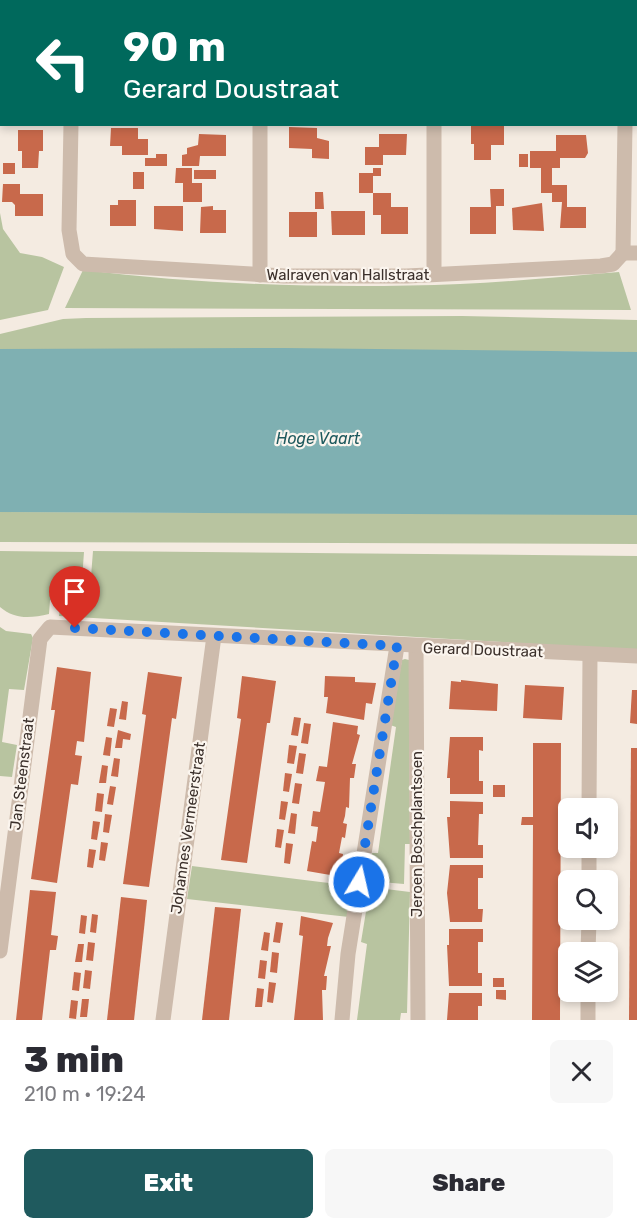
<!DOCTYPE html>
<meta charset="utf-8">
<style>
:root{--surface:#fff;--page:#f7f7f7;--text:#2b2b33;--muted:#7c7c81;--accent:#1f5a5e}
body{margin:0;font-family:Rubik,sans-serif;background:var(--page);color:var(--text);height:100vh;display:flex;flex-direction:column;font-size:22px;white-space:nowrap}
*{box-sizing:border-box;margin:0}
p{font-size:20px;color:var(--muted)}
.icon{flex:none;width:33px;height:33px;fill:none;stroke:currentColor;stroke-width:2;stroke-linecap:round;stroke-linejoin:round}
.map{position:relative;height:1020px;overflow:hidden}
.details{display:flex;flex-direction:column;background:var(--surface);flex:1}
.details>*{flex:none}
.hud{position:absolute;left:0px;top:0px;width:638px;height:126px;box-shadow:0 3px 9px #0003;background:#00695c;color:#fff;overflow:hidden}
.buttons{position:absolute;left:558px;top:798px;display:grid;gap:12px}
.buttons a{display:grid;place-items:center;width:60px;height:60px;border-radius:9px;background:var(--surface);box-shadow:0 3px 9px #0003;font-size:30px}
.pin{position:absolute;display:grid;place-items:center;width:51px;height:51px;color:#fff;margin:-62px -26px;border-radius:50% 50% 50% 0;rotate:-45deg;box-shadow:0 0 6px #0007}
.pin .icon{rotate:45deg}
.me{position:absolute;width:66px;margin:-33px;rotate:9deg;stroke-linejoin:round;filter:drop-shadow(0 0 4px #0008)}
.turn{display:flex;align-items:center;gap:21px;height:126px;padding:0 24px;font-size:27px}
.turn .icon{width:78px;height:78px;stroke-width:2.5}
.turn b{display:block;font-size:42px;line-height:51px}
.round{display:grid;place-items:center;flex:none;width:63px;height:63px;border-radius:9px;background:var(--page)}
.summary{display:flex;align-items:center;justify-content:space-between;height:102px;padding:0 24px}
h1{font-size:36px;font-weight:800;line-height:45px}
.action{display:flex;gap:12px;margin-top:auto;padding:12px 24px}
.action a{flex:1;height:69px;border-radius:9px;background:var(--accent);color:#fff;font-size:24px;font-weight:800;line-height:69px;text-align:center}
.action a+a{background:var(--page);color:var(--text)}
.map>svg:first-child{display:block}
</style>
<div class="map">
<svg width="637" height="1020" viewBox="0 0 637 1020">
<rect width="100%" height="100%" fill="#f4ebe1"/>
<g fill="#b8c4a0">
<path d="M0,213L3,229L20,253L42,257L64,267L48,310L0,320Z"/>
<path d="M83,270C207,285 335,289 460,284C513,282 566,276 619,272L631,310L65,308Z"/>
<path d="M462,316L637,320V352L0,349V334L63,319L86,318Z"/>
<path d="M0,512L637,514V544L0,542Z"/>
<path d="M0,551L84,552L81,594L50,600L49,614C31,618 15,620 0,607Z"/>
<path d="M93,551L637,556V650L59,616L61,601L89,602Z"/>
<path d="M0,627L6,631L31,634L33,638L24,690L9,689L2,742L17,745L12,777L0,776Z"/>
<path d="M405,659L409,660L410,844H405L404,884L369,881L372,853H378L396,727L390,725L402,660Z"/>
<path d="M192,866L353,886L349,917L187,899Z"/>
<path d="M370,887L410,892L407,1013H401L400,1020H357L367,944L361,942Z"/>
</g>
<path fill="#7fb0b2" d="M285,348L637,352V515L0,512V349Z"/>
<g fill="#c8694b">
<path d="M471,125H504V145H491V160H474V144H471Z"/>
<path d="M289,127L317,128V138L329,141V159L312,158V149L289,148Z"/>
<path d="M111,128H138V139H148V155H122V146H110Z"/>
<path d="M18,130H43V151H39L38,168H22V151H18Z"/>
<path d="M199,134L226,135V156H200L199,166H182V155L187,154V148L198,145Z"/>
<path d="M379,134H407L406,155H383V165H365V147H379Z"/>
<path d="M556,135H586L588,153L585,158H560V168H552V185H567V207H586V228H560L562,202H552V193H541V168H530V151H556Z"/>
<path d="M156,154H167V166H145V158H156Z"/>
<rect x="519" y="154" width="9" height="13"/>
<rect x="3" y="163" width="12" height="11"/>
<path d="M176,168H192V183H202V202H183V183H175Z"/>
<path d="M373,168H381V176H373V193H359V173H373Z"/>
<rect x="194" y="170" width="22" height="9"/>
<rect x="133" y="172" width="11" height="17"/>
<path d="M3,184H20V194H43V216H15V205L12,202H2Z"/>
<path d="M490,189H504V206H496V234H470V207H491Z"/>
<path d="M315,192H323L324,209H315Z"/>
<path d="M373,193H391V207H408V234H381V215H373Z"/>
<path d="M118,200H136V226H110V205H118Z"/>
<path d="M542,203L544,231L513,230L512,208Z"/>
<path d="M154,206H183V231L154,229Z"/>
<path d="M213,206V210H226V233H200L201,207Z"/>
<path d="M331,211H365V235H332Z"/>
<rect x="289" y="212" width="28" height="25"/>
<path d="M57,667L91,672L84,742L77,741L75,755L82,756L78,785L71,784L57,883L31,879L55,710H51Z"/>
<path d="M148,672L182,677L176,719L172,718L149,887L123,884L146,715L142,714Z"/>
<path d="M242,676L276,681L270,723H267L247,863L221,860L241,719L237,718Z"/>
<path d="M325,676L355,677V682L376,683L372,704L366,703L364,720L326,713L328,697H324Z"/>
<path d="M461,680L498,684L497,711L449,709L451,681L461,682Z"/>
<path d="M525,685L564,687L562,720L523,718Z"/>
<path d="M632,690H637V724L630,723Z"/>
<path d="M122,701L128,702L126,720L119,719Z"/>
<path d="M110,708L117,709L114,727L107,726Z"/>
<path d="M294,717L301,718L298,736L291,735Z"/>
<path d="M333,722L358,726L357,734L360,735L352,764H356L354,778H350L349,808L346,807L345,816L343,823L347,824L345,838L342,837L339,853L343,854L341,869L337,868L336,876L307,871L312,841L316,842L318,827L311,826L313,811L320,812L325,782L316,781L319,766L327,767Z"/>
<path d="M304,723L311,724L308,744L301,743Z"/>
<path d="M118,730L131,734L130,740L123,739L122,748H115Z"/>
<path d="M106,737L112,738L110,756L103,755Z"/>
<path d="M450,737H483V751L479,750V781H483V794H450V778H447Z"/>
<path d="M533,743H561L560,1020H532L533,825H521L522,817H533Z"/>
<path d="M289,745L297,746L294,764L287,763Z"/>
<path d="M631,748H637V1020H629Z"/>
<path d="M299,753L306,754L303,774L296,773Z"/>
<path d="M114,758L120,759L118,777L111,776Z"/>
<path d="M102,765L108,766L106,783H99Z"/>
<path d="M285,773L292,774L289,792L283,791Z"/>
<path d="M295,783L302,784L299,804L292,803Z"/>
<rect x="493" y="785" width="12" height="12"/>
<path d="M110,786L116,787L113,805L107,804Z"/>
<path d="M97,793L104,794L102,812L95,811Z"/>
<path d="M281,801L288,802L285,820L279,819Z"/>
<path d="M450,801L483,802V814H479L478,845H483V858H450L447,817H450Z"/>
<path d="M291,813L297,814L295,834L288,833Z"/>
<path d="M105,814L112,815L109,833L103,832Z"/>
<path d="M93,821L100,822L97,840L91,839Z"/>
<path d="M277,829L284,830L281,848L275,847Z"/>
<path d="M101,842L108,843L105,861L99,860Z"/>
<path d="M286,843L293,844L290,864L284,863Z"/>
<path d="M89,849L96,850L93,868L87,867Z"/>
<path d="M450,865H483V878H478V909H483L482,922H450L447,893Z"/>
<path d="M30,890L56,892L51,935L58,936L56,950H50L42,1020H16Z"/>
<path d="M121,897L147,900L144,929L134,1020H107Z"/>
<path d="M215,907L241,909L229,1020H202Z"/>
<path d="M92,914L98,915L96,933L90,932Z"/>
<path d="M81,915L87,916L85,934L79,933Z"/>
<path d="M301,916L333,923L328,938L327,946H331L324,976H327L326,990H322L323,1020H294L303,936L299,935Z"/>
<path d="M276,922L283,923L280,943L273,942Z"/>
<path d="M449,929H483V942H478V973H482V986H449L447,945H449Z"/>
<path d="M264,932L270,933L268,951L261,950Z"/>
<path d="M88,942L95,943L93,961L86,960Z"/>
<path d="M78,944H84L82,962H75Z"/>
<path d="M272,952L279,953L277,973L270,972Z"/>
<path d="M260,960L267,961L265,979L258,978Z"/>
<path d="M85,970L92,971L90,989L83,988Z"/>
<path d="M74,972L81,973L79,991L72,990Z"/>
<rect x="493" y="978" width="11" height="9"/>
<path d="M269,982L276,983L273,1003L267,1002Z"/>
<path d="M257,988L264,989L262,1007H255Z"/>
<path d="M496,990H506V1000L496,999Z"/>
<path d="M449,993H482V1006H478V1020H447Z"/>
<path d="M82,999H89L87,1017H80Z"/>
<path d="M71,1000L78,1001L76,1019L69,1018Z"/>
</g>
<g fill="none" stroke-linecap="round" stroke-linejoin="round">
<g stroke="#cdbbac" stroke-width="15">
<path d="M60,0L61,2"/>
<path d="M258,0V2"/>
<path d="M434,0V2"/>
<path d="M622,0V2"/>
<path d="M636,82H637"/>
<path d="M71,124L69,230L73,254L83,264L284,276H407L601,266L613,264L623,253"/>
<path d="M625,124L623,253H637"/>
<path d="M434,274V124"/>
<path d="M260,275V124"/>
<path d="M416,647L418,1020"/>
<path d="M589,808L590,654"/>
<path d="M589,880V848"/>
<path d="M0,951L40,639L50,627L637,656"/>
<path d="M588,952L589,920"/>
<path d="M163,1020L214,636"/>
<path d="M342,1020L348,954L397,646"/>
<path d="M588,1020V992"/>
</g>
</g>
<g fill="none" stroke-linecap="round" stroke-linejoin="round">
<path stroke="#1a73e8" stroke-width="10" stroke-dasharray="0 18" d="M75,628L397,646L359,882"/>
</g>
<g text-anchor="middle" stroke-width="4.5" stroke-linejoin="round" paint-order="stroke">
<g font-size="15" fill="#3b302b" stroke="#fbf5ee">
<text x="348" y="280">Walraven van Hallstraat</text>
<text transform="translate(483 650) rotate(2)" y="5">Gerard Doustraat</text>
<text transform="translate(22 774) rotate(-83)" y="5">Jan Steenstraat</text>
<text transform="translate(188 828) rotate(-82)" y="5">Johannes Vermeerstraat</text>
<text transform="translate(417 834) rotate(-90)" y="5">Jeroen Boschplantsoen</text>
</g>
<g font-size="16" font-style="italic" fill="#1f5a5e" stroke="#fbf5ee">
<text x="318" y="444">Hoge Vaart</text>
</g>
</g>
</svg>
<div class="buttons">
<a><svg class="icon" aria-label="sound" viewBox="0 0 24 24"><path d="M4 9h4l5-4v14l-5-4H4zM17 9q2 3 0 6"/></svg></a>
<a><svg class="icon" aria-label="search" viewBox="0 0 24 24"><circle cx="10" cy="10" r="6"/><path d="M15 15l6 6"/></svg></a>
<a><svg class="icon" aria-label="layers" viewBox="0 0 24 24"><path d="M12 4l9 5-9 5-9-5zM3 14l9 5 9-5"/></svg></a>
</div>
<div class="pin" style="left:75px;top:628px;background:#d93025"><svg class="icon" aria-label="arrive" viewBox="0 0 24 24"><path d="M6 21V4h12l-3 4 3 4H6"/></svg></div>
<svg class="me" style="left:359px;top:882px" viewBox="-20 -20 40 40"><circle r="17" fill="#1a73e8" stroke="#fff" stroke-width="3"/><path d="M0-11L8 9 0 5-8 9z" fill="#fff"/></svg>
<div class="hud">
<div class="turn"><svg class="icon" aria-label="left" viewBox="0 0 24 24"><path d="M17 20v-9H6M10 6l-5 5 5 5"/></svg><div><b>90 m</b>Gerard Doustraat</div></div>
</div>
</div>
<section class="details">
<div class="summary"><div><h1>3 min</h1><p>210 m · 19:24</p></div><a class="round"><svg class="icon" aria-label="close" viewBox="0 0 24 24"><path d="M6 6l12 12M18 6L6 18"/></svg></a></div>
<div class="action"><a>Exit</a><a>Share</a></div>
</section>
